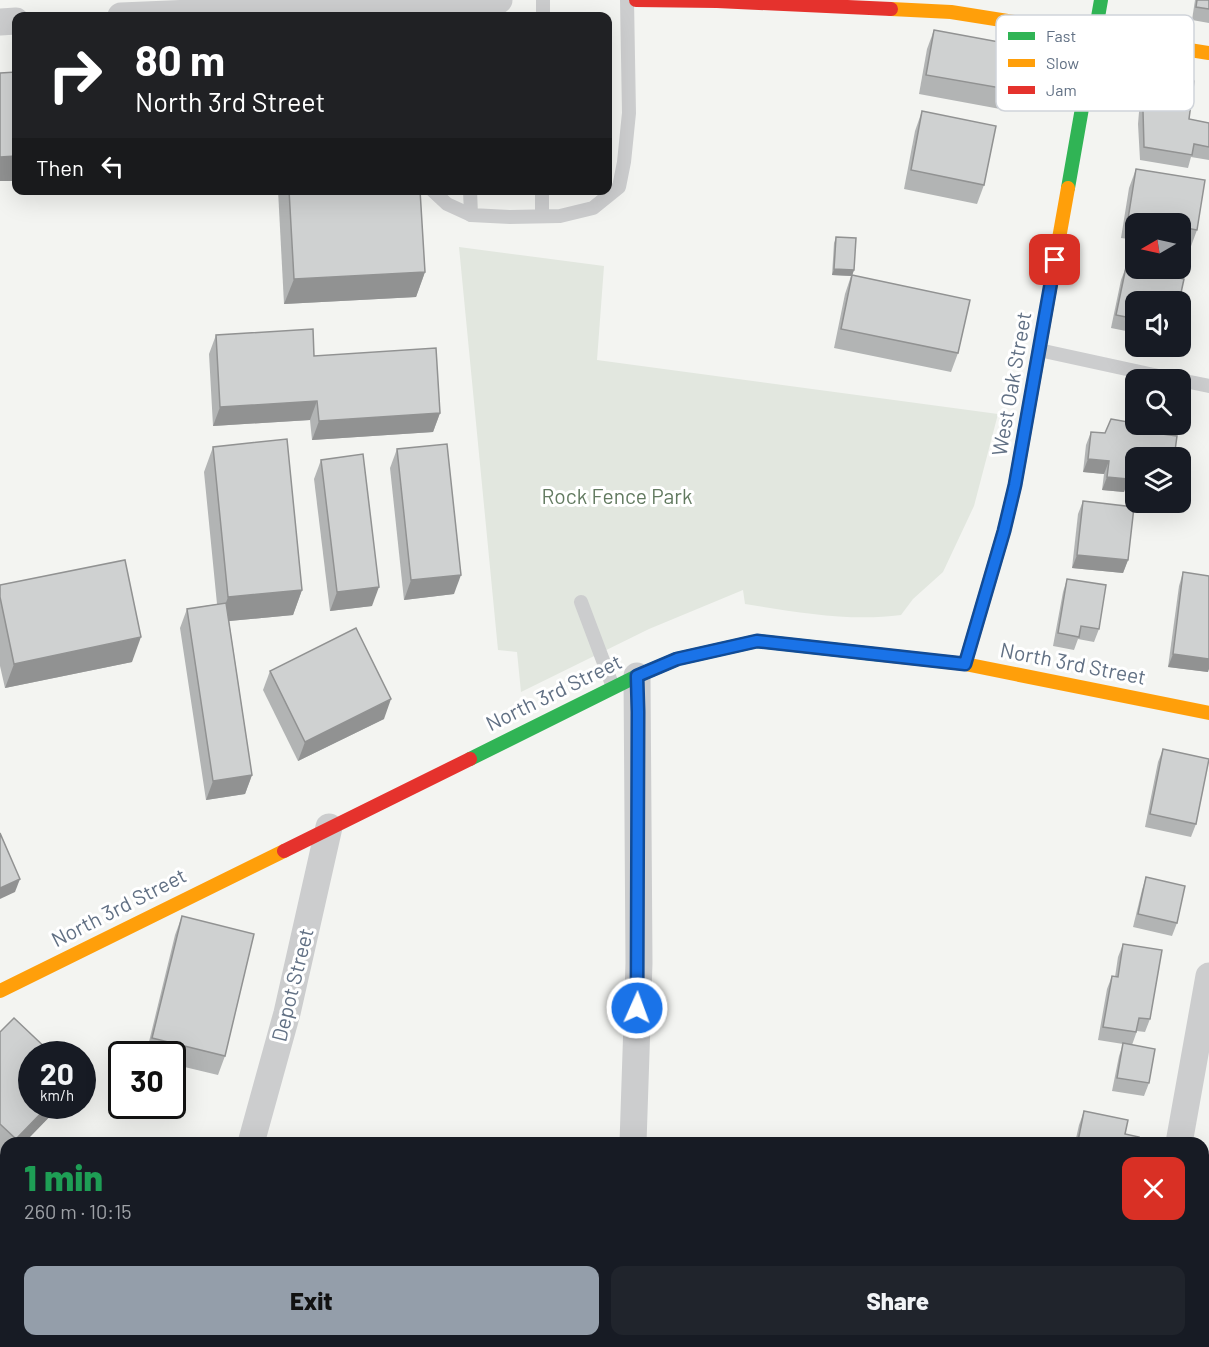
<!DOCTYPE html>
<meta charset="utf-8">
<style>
:root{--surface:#171b24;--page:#20242c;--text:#f1f3f6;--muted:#9ea1a6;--accent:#949eaa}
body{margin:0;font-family:Barlow,sans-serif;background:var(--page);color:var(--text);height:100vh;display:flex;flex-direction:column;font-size:22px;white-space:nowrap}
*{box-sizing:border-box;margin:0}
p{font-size:20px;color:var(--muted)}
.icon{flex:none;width:33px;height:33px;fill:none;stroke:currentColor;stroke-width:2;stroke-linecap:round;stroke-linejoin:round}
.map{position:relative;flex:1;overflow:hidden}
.side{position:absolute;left:0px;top:1137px;width:1209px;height:210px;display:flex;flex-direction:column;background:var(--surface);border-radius:18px 18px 0 0;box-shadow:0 6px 24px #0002}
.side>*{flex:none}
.hud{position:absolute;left:12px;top:12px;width:600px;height:183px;border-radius:12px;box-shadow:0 6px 24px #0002;background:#202124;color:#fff;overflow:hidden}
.needle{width:39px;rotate:261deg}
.tools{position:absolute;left:1125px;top:213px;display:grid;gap:12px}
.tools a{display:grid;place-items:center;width:66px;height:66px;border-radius:12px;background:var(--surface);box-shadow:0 6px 24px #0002;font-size:30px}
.speed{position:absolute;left:18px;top:1041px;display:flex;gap:12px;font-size:30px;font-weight:700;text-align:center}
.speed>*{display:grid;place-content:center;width:78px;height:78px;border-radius:50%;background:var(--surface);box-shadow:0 6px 24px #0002;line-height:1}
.speed small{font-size:15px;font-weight:400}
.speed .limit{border:3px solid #111;border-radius:9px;background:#fff;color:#111}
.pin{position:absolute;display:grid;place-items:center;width:51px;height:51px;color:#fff;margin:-26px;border-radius:12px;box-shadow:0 3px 9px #0006}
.me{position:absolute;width:66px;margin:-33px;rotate:2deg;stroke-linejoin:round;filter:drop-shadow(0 0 4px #0008)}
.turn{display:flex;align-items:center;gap:21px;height:126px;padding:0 24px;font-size:27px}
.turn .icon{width:78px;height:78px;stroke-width:2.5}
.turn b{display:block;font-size:42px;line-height:51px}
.then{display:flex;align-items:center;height:57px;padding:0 24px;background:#0003;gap:12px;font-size:22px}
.round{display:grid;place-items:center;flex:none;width:63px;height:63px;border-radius:12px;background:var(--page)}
.head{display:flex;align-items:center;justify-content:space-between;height:102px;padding:0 24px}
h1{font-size:36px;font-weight:800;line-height:45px;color:#1e9e55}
.primary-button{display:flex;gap:12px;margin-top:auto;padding:12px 24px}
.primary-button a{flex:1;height:69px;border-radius:12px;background:var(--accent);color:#111;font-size:24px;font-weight:800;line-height:69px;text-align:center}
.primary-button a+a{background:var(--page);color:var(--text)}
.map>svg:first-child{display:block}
</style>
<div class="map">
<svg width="1209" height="1347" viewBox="0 0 1209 1347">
<rect width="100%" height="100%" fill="#f3f4f1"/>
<path fill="#e2e7df" d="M459,247L604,266L597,360L998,414L974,506L943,572L913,599L901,615C850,622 796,612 745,604L743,590L649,629L521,692L517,652L498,650Z"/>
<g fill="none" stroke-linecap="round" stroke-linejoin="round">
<g stroke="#cccdce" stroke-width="14">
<path d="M543,16V0"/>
<path d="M432,190L447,204L471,215"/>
<path d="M470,190L471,215L510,217L560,216L593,208L619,187L624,162L629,113L627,0"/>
<path d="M542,216V190"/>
<path d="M1039,350L1177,380"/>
<path d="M1180,380L1209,386"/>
<path d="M581,602L613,687"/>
</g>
<g stroke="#cccdce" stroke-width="27">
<path d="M121,16L499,0"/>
<path d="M0,22L16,21"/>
<path d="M251,1143L287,1013L329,827"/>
<path d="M633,1143L639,963L637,676"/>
<path d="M1179,1143L1209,976"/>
<path d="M430,1341L452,1347"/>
<path d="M627,1347V1341"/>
</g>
<g stroke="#30b455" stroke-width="14">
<path d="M1068,188L1101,0"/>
<path d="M470,759L637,676L677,659L757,641L883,655"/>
</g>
<g stroke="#ff9f0a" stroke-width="14">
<path d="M891,9L951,12L1209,53"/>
<path d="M883,655L965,664L1209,713"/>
<path d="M965,664L1004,531L1015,485L1068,188"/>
<path d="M0,991L284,851"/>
</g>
<g stroke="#e5322d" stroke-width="14">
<path d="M636,0L717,1L891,9"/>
<path d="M284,851L470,759"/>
</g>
<defs>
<path id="rail" d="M324,1341L334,1347"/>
</defs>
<use href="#rail" stroke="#c2c3c4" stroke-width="7"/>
<use href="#rail" stroke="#fff" stroke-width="4.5" stroke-dasharray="14" stroke-linecap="butt"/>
</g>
<g fill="#b2b4b4">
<path d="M1195,0H1209V23L1192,20Z"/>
<path d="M934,30L1018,91L1011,111L919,94L927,49Z"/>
<path d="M1175,77L1189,119L1209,123V160L1191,157L1188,168L1140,160L1138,124L1140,100L1144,87L1175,80Z"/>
<path d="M922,111L984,185L977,204L904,189L915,131Z"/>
<path d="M1136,169L1197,230L1190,249L1180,247V224H1136V240L1121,238L1129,188Z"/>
<path d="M278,190H420L425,272L416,297L284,304Z"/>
<path d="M836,237L854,270L852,275L958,353L951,372L834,348L845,294L851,276L832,275L834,243Z"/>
<path d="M1126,267L1136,302V333L1111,328L1121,280Z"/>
<path d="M216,335L440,413L433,432L312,440L310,420L213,426L209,354Z"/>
<path d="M1133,430L1136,458V485L1127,484L1124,492L1102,490L1104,474L1083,472L1086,445L1091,432L1105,433Z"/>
<path d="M213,447L302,590L293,615L229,621L252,775L245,794L206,800L180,628L187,609L217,604L204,472Z"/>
<path d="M397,449L454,594L404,600L390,468Z"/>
<path d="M321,460L372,606L330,611L314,479Z"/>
<path d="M1083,501L1128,560L1123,573L1072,568L1078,514Z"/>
<path d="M1183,572L1208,672L1168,667L1179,586Z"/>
<path d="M1067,579L1099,629L1094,642L1078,639L1074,650L1053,646L1063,592Z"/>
<path d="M0,585L132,662L5,688L0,666Z"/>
<path d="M270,671L384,719L298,761L263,690Z"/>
<path d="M1163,749L1196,824L1191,837L1145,827L1158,762Z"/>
<path d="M1146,877L1177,923L1172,936L1133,927L1142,890Z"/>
<path d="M182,916L225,1056L218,1075L172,1064V1054H146L175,935Z"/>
<path d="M1123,944L1150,1019L1145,1032L1137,1031L1132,1045L1149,1083L1144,1096L1112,1091L1119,1056L1123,1044L1098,1040L1107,989L1112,976L1115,977L1118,957Z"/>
<path d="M0,1032L32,1106H60L24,1143H6V1156L0,1150Z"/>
<path d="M1084,1111L1125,1134L1137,1143H1075L1079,1125Z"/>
</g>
<g fill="#919292">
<path d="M16,156V181H0V157Z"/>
<path d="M834,269L854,270L852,276L832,275Z"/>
<path d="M425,272L416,297L284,304L294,279Z"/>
<path d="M317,401L310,420L213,426L220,407Z"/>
<path d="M440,413L433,432L312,440L319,421Z"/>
<path d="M1088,459L1109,461L1104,474L1083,472Z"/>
<path d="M1132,471H1136V485L1127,484L1124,492L1102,490L1107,477Z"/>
<path d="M1077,555L1128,560L1123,573L1072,568Z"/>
<path d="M461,575L454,594L404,600L411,580Z"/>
<path d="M379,587L372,606L330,611L337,592Z"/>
<path d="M302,590L293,615L219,622L228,597Z"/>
<path d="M141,637L132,662L5,688L14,664Z"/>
<path d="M1173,654L1209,659V669L1208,672L1168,667Z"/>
<path d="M391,699L384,719L298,761L305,742Z"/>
<path d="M252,775L245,794L206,800L213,781Z"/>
<path d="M20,879L15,892L0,899V888Z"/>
<path d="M48,1106H60L24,1143H14L16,1139Z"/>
</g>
<g fill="#cfd1d1" stroke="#919292" stroke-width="1.5">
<path d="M1197,0H1209V9L1196,7Z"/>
<path d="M934,30L1026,47L1018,91L926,75Z"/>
<path d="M16,72V156L0,157V73Z"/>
<path d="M1159,77L1176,80L1175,77L1194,81L1189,119L1209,123V147L1194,144L1192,155L1144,147L1143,111L1144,87L1149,79Z"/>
<path d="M922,111L996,126L984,185L911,170Z"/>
<path d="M1136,169L1205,180L1197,230L1180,227V224H1158L1128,219Z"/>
<path d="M289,190H420L425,272L294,279Z"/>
<path d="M836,237L856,238L854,270L834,269Z"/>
<path d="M1126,267L1184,279L1179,302H1136V319L1116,315Z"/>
<path d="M852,275L970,300L958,353L841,329Z"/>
<path d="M313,329L314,356L436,348L440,413L319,421L317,401L220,407L216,335Z"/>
<path d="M1111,419L1134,423L1133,430L1177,436L1174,458H1136V471H1132L1128,479L1107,477L1109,461L1088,459L1091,432L1105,433Z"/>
<path d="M287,439L302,590L228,597L213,447Z"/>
<path d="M447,444L461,575L411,580L397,449Z"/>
<path d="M363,454L379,587L337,592L321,460Z"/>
<path d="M1083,501L1134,507L1128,560L1077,555Z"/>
<path d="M125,560L141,637L14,664L0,597V585Z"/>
<path d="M1183,572L1209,576V659L1173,654Z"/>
<path d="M1067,579L1106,585L1099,629L1081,626L1079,637L1058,633Z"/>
<path d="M226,603L252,775L213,781L187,609Z"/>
<path d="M356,628L391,699L305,742L270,671Z"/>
<path d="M1163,749L1209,759L1196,824L1150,814Z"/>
<path d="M0,833L20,879L0,888Z"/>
<path d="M1146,877L1185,886L1177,923L1138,914Z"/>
<path d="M182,916L254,934L225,1056L152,1038Z"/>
<path d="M1123,944L1162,950L1150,1019L1139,1018L1136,1032L1103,1027L1112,976L1118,977Z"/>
<path d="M14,1018L52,1054H32V1106H48L16,1139L0,1124V1032Z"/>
<path d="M1123,1043L1155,1049L1149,1083L1117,1078Z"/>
<path d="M1084,1111L1128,1120L1125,1134L1139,1137L1137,1143H1085L1078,1141Z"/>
</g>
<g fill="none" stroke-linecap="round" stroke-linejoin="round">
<defs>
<path id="route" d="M637,1008L638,712L637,676L677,659L757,641L965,664L1004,531L1015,485L1055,260"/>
</defs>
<use href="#route" stroke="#114b97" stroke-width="15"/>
<use href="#route" stroke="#1a73e8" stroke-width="10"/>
</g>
<g text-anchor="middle" stroke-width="6" stroke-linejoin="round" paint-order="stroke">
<g font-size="21" fill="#617084" stroke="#fff">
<text transform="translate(1012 384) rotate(-80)" y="7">West Oak Street</text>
<text transform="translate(1073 664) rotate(11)" y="7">North 3rd Street</text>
<text transform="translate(554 693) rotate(-26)" y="7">North 3rd Street</text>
<text transform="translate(119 908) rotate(-27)" y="7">North 3rd Street</text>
<text transform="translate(293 985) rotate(-76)" y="7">Depot Street</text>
</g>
<g font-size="21" fill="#627a60" stroke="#fff">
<text x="617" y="504">Rock Fence Park</text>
</g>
</g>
<rect x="996" y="15" width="198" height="96" rx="9" fill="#fff" stroke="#d0d4da" stroke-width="1.5"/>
<rect x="1008" y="32" width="27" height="8" fill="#30b455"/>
<rect x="1008" y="59" width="27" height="8" fill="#ff9f0a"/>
<rect x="1008" y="86" width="27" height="8" fill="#e5322d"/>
<g font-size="16" fill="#617084">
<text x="1046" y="42">Fast</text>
<text x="1046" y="69">Slow</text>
<text x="1046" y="96">Jam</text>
</g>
</svg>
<div class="tools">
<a><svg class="needle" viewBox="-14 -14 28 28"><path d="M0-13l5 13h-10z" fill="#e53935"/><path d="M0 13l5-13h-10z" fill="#9ea1a6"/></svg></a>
<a><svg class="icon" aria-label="sound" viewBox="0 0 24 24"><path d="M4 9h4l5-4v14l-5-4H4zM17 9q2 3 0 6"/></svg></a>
<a><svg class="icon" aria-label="search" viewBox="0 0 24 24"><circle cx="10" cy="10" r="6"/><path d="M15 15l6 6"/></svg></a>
<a><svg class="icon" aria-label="layers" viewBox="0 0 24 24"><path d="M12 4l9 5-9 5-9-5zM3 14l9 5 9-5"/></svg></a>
</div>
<div class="speed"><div>20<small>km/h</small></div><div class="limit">30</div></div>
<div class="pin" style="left:1055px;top:260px;background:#d93025"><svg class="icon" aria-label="arrive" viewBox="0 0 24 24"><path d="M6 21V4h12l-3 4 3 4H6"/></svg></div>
<svg class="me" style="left:637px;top:1008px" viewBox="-20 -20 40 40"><circle r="17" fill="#1a73e8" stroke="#fff" stroke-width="3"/><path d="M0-11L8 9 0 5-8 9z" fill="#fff"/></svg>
<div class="hud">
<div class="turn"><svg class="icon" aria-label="right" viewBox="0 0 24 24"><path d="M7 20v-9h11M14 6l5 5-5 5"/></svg><div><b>80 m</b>North 3rd Street</div></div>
<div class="then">Then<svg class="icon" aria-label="left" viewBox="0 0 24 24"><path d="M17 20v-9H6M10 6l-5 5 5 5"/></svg></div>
</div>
<section class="side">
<div class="head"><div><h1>1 min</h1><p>260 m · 10:15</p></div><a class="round" style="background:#d93025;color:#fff"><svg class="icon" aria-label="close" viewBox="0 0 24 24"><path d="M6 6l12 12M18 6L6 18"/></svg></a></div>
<div class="primary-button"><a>Exit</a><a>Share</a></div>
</section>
</div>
